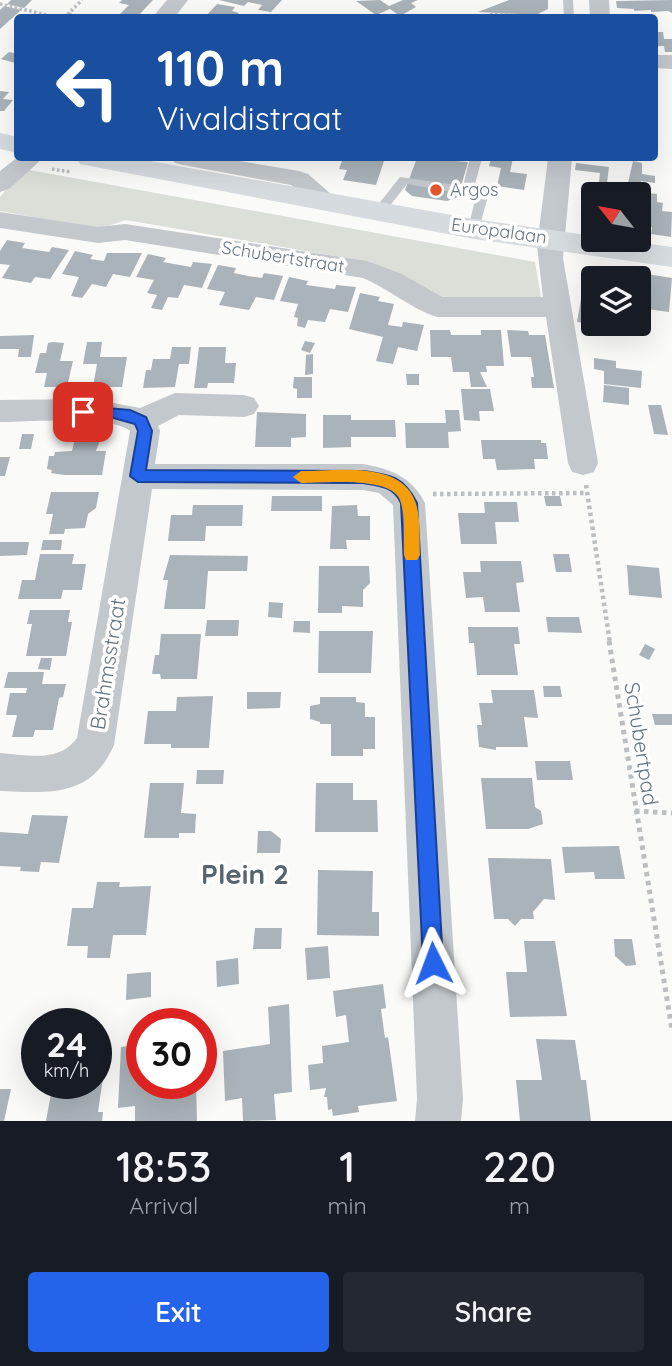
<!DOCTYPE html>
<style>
:root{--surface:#171b24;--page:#242831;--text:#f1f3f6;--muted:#9ea1a6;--accent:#2563eb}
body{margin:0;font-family:Quicksand,sans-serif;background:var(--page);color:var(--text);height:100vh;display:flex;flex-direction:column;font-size:26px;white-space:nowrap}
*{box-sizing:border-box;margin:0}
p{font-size:23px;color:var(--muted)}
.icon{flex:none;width:38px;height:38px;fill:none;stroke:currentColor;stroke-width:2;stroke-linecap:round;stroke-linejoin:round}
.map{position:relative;height:1121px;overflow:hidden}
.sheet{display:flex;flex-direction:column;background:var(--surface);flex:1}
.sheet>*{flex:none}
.guide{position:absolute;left:14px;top:14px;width:644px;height:147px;border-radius:7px;box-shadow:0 7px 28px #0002;background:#1a4fa0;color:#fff;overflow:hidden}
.needle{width:46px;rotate:301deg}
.fabs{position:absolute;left:581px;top:182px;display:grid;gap:14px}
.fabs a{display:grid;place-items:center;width:70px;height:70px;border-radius:7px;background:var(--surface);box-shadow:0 7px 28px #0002;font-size:35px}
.speed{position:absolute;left:21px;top:1008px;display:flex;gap:14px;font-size:35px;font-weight:700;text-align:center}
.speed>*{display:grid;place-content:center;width:91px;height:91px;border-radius:50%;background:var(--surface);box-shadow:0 7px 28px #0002;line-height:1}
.speed small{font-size:18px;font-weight:400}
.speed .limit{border:10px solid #d22;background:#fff;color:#111}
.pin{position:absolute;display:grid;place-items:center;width:60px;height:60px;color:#fff;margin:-30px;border-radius:14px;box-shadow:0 4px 10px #0006}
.me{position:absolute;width:77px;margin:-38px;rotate:357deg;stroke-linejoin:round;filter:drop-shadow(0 0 5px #0008)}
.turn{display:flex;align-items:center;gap:24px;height:147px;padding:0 28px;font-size:32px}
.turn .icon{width:91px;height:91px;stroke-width:2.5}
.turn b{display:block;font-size:49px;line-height:60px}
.eta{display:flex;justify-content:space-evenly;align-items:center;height:119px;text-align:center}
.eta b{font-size:42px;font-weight:600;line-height:49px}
.primary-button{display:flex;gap:14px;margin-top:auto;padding:14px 28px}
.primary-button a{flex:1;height:80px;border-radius:7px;background:var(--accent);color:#fff;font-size:28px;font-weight:600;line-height:80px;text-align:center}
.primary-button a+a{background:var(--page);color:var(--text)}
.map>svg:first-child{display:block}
</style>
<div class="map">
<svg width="672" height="1121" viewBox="0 0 672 1121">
<rect width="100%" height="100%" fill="#fafaf8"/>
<path fill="#dadfd7" d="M24,169L535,262L541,297L442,298L369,262L126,220L99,229L0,211V197Z"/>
<g fill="#aab3b9">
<path d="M11,0H32L24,8L7,4Z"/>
<path d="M122,0H153L136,18H116L129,5L119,3Z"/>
<path d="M219,0H282L271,12L258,10L262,5L248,2L244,6Z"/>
<path d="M380,0L389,6L403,0H418L411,3L416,7L400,16L390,9L376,15L356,1Z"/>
<path d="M509,0H548V9L536,15L478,12Z"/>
<path d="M672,0V13L668,11L651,12V10L634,11V9L617,8L616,1Z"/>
<path d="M217,4L235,7L232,11L239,13L235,17L204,18Z"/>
<path d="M4,6L21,10L0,29V10Z"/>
<path d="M654,32H663L664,39H672V52H665L664,46H654Z"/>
<path d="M9,52L18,54L15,63L1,59Z"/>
<path d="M0,91L9,92L3,99L13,100L4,111H0Z"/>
<path d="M343,158H385L376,185L343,180L347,170L339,169Z"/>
<path d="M417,158L468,162L458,197L447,201L412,196L405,190Z"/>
<path d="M491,158H513L510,172L527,174L524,190L497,186L501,168L489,166Z"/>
<path d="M633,161L642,163V174L655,176V183L641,181V185L628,183Z"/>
<path d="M576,163L609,167L607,183L599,182L600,173L575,170Z"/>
<path d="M588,184L627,188V194H593V207L581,205Z"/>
<path d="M640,192L657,194V202L663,203L662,211L672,212L671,237L651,234L652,227H649L650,211L639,209Z"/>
<path d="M7,240L25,243L22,248L49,252L52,247L69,250L50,279L35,277L31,283L2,278L10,265L0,264V251Z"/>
<path d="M75,251L93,255L90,259L104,261L107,253H142L130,277L113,274L106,287L92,284L82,298L71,296L79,277L62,274Z"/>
<path d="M148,254L166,258L163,262L191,267L193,262L212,264L202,288L184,285L178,298L168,297L162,310L151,308L157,295L147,293L154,280L136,277Z"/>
<path d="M218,265L236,268L234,273L248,276L262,278L264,273L283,276L274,300L256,297L249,310L219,305L225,292L207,289Z"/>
<path d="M628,271L672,278L669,312L647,309V303L639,302V278H627Z"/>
<path d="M289,277L308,281L306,285L335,289L336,285L356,287L348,312L330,309L325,322L308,320L305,328L297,326L298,318L294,317L298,304L280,301Z"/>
<path d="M583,287L593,289V324L577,322Z"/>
<path d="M360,293L380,297L378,301L394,304L388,325L402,327L403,322L424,325L417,351L398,347L393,364L376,361L383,337L349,329Z"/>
<path d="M430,330H450L451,335H481V330H501L504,366H486L487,372H480L487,387H471L469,372H453L451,357H431Z"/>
<path d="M507,330L528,331L529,335H545L554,388H532L531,377H534L531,357H511Z"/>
<path d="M34,335L31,357H18L19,349H0V336Z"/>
<path d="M305,341L315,343L310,353L301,350Z"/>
<path d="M53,342L64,343L60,361H73L67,387H44L47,373H35L40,353H46L48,343Z"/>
<path d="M87,342H102L100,357H127L122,387H93L97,364H83Z"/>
<path d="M172,347H191L189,364H179L175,387L143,388L146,370H151L153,359H170Z"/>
<path d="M199,347H226L225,363H236L234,383H208L207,388H194Z"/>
<path d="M313,354V374L305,375L306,355Z"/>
<path d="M594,358L616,361V368L642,371L641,388L604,384V371L594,369Z"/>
<path d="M406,374H419V385H407Z"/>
<path d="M294,377H312V398H297V389L293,388Z"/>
<path d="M604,385L629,388V405L603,402Z"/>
<path d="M461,389H490L494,411H479L480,421L464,420Z"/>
<path d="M648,405H661L668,435L654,434Z"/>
<path d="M445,410H459L461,431L448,432L449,448H406L405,423H446Z"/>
<path d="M257,412L306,414V437L291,438V447H255Z"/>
<path d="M323,415H351V420H395L396,437H351V447L323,448Z"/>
<path d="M22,434H34L31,449H19Z"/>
<path d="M76,434L102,435L96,451H106L102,475H64L51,473L52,470L47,469L49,456H54L55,452L72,451Z"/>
<path d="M481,440H541V443H546L548,459H534L535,469L497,470L495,459H483Z"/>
<path d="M0,457H10L5,476H0Z"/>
<path d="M51,492H99L96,508L88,514L85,528L65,529L64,534H49L53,514H46Z"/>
<path d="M272,496H322V511H271Z"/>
<path d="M544,496H560L562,506H546Z"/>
<path d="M484,502H517L519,522H495L497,544H461L458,513H485Z"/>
<path d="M193,505H243L242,526H206L205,541H168L171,515H192Z"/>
<path d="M357,505L358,516H370V540H346L347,549H330L332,506Z"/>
<path d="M43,540H62L61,550H41Z"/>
<path d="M0,542H29L27,555L0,556Z"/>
<path d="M40,554H74L72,564H86L82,590H63L61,599H18L22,580H35Z"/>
<path d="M553,554H569L572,572H556Z"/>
<path d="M170,555L248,556L247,571H208L205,609H164L168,580H163Z"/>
<path d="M480,561H521L524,582L516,583L520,612H485L483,597L466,598L463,572H481Z"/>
<path d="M627,565L659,568L662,598L629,595Z"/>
<path d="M319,566H369L370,583L363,590V607L342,606V613H318Z"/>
<path d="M269,602L283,603L282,618L268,617Z"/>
<path d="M30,610H70L68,622H72L66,656H26L32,624H27Z"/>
<path d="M546,617H579L582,633L548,632Z"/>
<path d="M207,620H239L238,636H205Z"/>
<path d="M294,621H310V633L293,632Z"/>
<path d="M468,627H518L520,644H514L518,675H477L474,643H469Z"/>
<path d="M319,631H373L371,673H318Z"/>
<path d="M161,634H201L197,679H161L160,674H152L155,655H159Z"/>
<path d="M645,644L655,649L649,660L639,655Z"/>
<path d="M41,658H52L50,670L38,669Z"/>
<path d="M8,672H44L42,684H66L63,697L59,698L53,730H35L33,737H12L17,715H6L10,693H26L27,688H4Z"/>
<path d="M543,686H560L562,697H544Z"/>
<path d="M491,690H534L538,718L524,717L528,747H496V750L479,747L477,725H482L479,703H493Z"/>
<path d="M247,692H281L280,708L247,709Z"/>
<path d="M213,696L209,748H171V744H144L148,711H176L177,697Z"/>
<path d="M320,697H356V702L365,703V717H375V749H363V756H331V724H320V722L310,719V706L320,704Z"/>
<path d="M652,714H672V725H655Z"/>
<path d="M535,761H570L573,780H537Z"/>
<path d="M197,770H224L223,784H196Z"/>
<path d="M481,778H532L535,807L541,811L543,824L528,829H486Z"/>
<path d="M150,783H184L181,813L196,814L195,833H179V838H144Z"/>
<path d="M316,783H353V800H377L378,832H315Z"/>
<path d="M32,815L68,816L59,863L41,862L39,872L20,871L21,867L0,866V832L28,834Z"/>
<path d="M258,831H271L281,839L280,853H257Z"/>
<path d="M619,846L625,879H595L594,872L565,873L562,847Z"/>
<path d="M488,858L551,859L555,900L544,899L533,912L534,919H521L515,926L508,919H494Z"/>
<path d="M318,870L373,871L372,912H379V936L317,935Z"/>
<path d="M97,882H120L119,887L151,886L146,935H113L110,958H87L88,946H67L72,908H93Z"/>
<path d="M255,928H282L281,949H253Z"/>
<path d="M614,939H632L636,965L626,966L615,956Z"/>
<path d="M524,941H555L567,1016L510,1017L506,972H527Z"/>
<path d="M328,946L330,978L307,980L305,948Z"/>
<path d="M238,958L239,984L217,987L216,961Z"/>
<path d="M151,972V997L126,1000L127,974Z"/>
<path d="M383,984L386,1008L381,1009L385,1038L388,1037L397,1101L358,1106L359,1112L333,1116L332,1109L328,1110L327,1097H324L326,1088L310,1090L308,1065L323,1063L322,1046L349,1042L346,1015L336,1017L333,991Z"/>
<path d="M289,1004L292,1092L274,1094L276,1120L243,1121L242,1098L225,1101L223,1051L270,1044L268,1007Z"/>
<path d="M46,1015L77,1017L76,1024H44Z"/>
<path d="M536,1039L575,1040L581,1080H586L591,1121H520L516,1080H542Z"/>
<path d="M142,1044V1083H196L197,1121H135V1106L118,1108L121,1047Z"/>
<path d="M96,1063L105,1064L98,1112H103L102,1121H46L53,1083H96Z"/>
<path d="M0,1089H11L4,1121H0Z"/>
</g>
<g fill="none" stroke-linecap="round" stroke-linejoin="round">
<g stroke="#bbbfc2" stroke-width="3.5" stroke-dasharray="2.5 2.5" stroke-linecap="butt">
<path d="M0,4L60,18"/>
<path d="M69,14L87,18"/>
<path d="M490,14L545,18"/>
<path d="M64,18L82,0"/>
<path d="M52,169L71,172"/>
</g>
<g stroke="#bbbfc2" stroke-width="4.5" stroke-dasharray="3.5 3.5" stroke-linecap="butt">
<path d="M586,485L610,643"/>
<path d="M433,494L587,493"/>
</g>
<g stroke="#bbbfc2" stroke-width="5" stroke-dasharray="4.5 4.5" stroke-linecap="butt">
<path d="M609,641L672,1030"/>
<path d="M635,811L672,813"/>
</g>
<g fill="#c3c8cc" fill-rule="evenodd">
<path d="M563,0H573L574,18H564Z"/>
<path d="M475,14L478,15L480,18H470Z"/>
<path d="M470,158H482L474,188L489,193L478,232H470L468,229L476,196L407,184L384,213L380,214L374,210L400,177L463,186Z"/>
</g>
<g fill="#c3c8cc" fill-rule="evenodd">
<path d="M167,0H188L174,18H152Z"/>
<path d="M589,0H609L610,18H590Z"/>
<path d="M654,55H672V69L654,68Z"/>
<path d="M18,157L43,158L9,189L0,192V171Z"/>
<path d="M171,158H221L299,171L308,174L339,201L336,207L327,209L318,207L291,185L183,165L175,163Z"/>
<path d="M548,158H572L563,258L598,463L594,472L583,475L572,472L568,463L546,317H437C411,309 388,288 363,278L125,240L98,243L0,228V212L98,227L125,224L367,261L402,274L442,297H543L537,246Z"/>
<path d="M175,393L244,395L254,398L259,406L254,414L244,417L179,415L158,426L160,431L155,464H363C391,469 412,477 425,503L463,1099L461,1121H415L417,1099L393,505L379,493L363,490L152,489L114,745C91,798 49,793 0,791V753C27,755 59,763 77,738L130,431C113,415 26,422 0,422V400L92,399L140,408Z"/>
</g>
<g fill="#d6dbdf" fill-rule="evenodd">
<path d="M0,133L18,137V153L0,149Z"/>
<path d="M76,158H134L474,219L593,236V240H621L672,247V267L474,239L90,166L80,164Z"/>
</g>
</g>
<path fill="#2563eb" stroke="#184099" stroke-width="2" d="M83,406L130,410L146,417L152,431L146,470L363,471C391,475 403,476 417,503L443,963L440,970L433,973L426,970L423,963L401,503C393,486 380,486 363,483L138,482L130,476L138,431L135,424L110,417L78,415V408Z"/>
<path fill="#f59e0b" d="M301,471C336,471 400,460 415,501C421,516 419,539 420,555L417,560H406L404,555C403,539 406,516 400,500C391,476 323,483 301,483L293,477Z"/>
<circle fill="#e4572e" stroke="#fff" stroke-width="2.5" cx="436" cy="190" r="7"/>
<g text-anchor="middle" stroke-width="7" stroke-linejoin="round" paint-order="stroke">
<g font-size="18" fill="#657683" stroke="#fff" text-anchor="start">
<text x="450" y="196">Argos</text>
</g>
<g font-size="18" fill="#657683" stroke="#fff">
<text transform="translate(499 231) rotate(8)" y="6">Europalaan</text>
<text transform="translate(283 257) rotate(9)" y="6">Schubertstraat</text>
</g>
<g font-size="21" fill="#657683" stroke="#fff">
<text transform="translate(108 664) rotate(-81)" y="7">Brahmsstraat</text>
<text transform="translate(641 744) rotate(81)" y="7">Schubertpad</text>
</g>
<g font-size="28" font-weight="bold" fill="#57646e" stroke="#fff">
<text x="245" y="884">Plein 2</text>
</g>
</g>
</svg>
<div class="fabs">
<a><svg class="needle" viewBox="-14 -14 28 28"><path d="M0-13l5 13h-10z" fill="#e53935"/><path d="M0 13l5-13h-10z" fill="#9ea1a6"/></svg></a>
<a><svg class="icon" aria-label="layers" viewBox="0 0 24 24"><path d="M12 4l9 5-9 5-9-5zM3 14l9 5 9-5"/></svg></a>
</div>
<div class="speed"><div>24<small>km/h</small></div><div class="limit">30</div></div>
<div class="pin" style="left:83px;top:412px;background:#d93025"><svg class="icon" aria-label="arrive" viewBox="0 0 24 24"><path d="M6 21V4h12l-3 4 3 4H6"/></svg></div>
<svg class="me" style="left:433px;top:963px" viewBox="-20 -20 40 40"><path d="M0-17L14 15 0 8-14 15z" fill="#2563eb" stroke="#fff" stroke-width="4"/></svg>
<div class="guide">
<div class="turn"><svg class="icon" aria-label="left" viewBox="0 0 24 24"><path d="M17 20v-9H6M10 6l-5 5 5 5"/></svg><div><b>110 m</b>Vivaldistraat</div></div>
</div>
</div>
<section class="sheet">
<div class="eta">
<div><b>18:53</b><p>Arrival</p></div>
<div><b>1</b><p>min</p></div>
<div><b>220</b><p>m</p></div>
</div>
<div class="primary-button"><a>Exit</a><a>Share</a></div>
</section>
